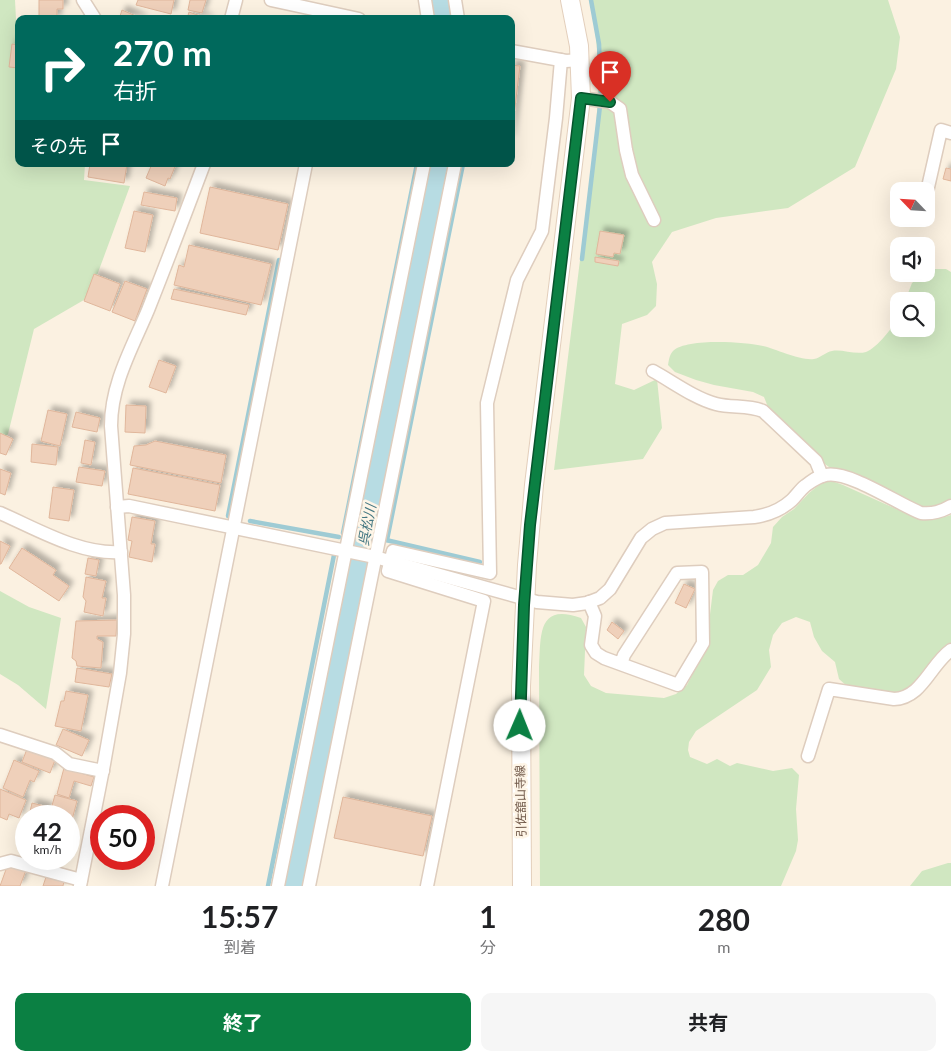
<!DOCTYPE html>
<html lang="ja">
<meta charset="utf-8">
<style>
:root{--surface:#fff;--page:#f6f6f6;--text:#202124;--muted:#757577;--accent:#0b8043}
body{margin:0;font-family:Lato,"Noto Sans JP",sans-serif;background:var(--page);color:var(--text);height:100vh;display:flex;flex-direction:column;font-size:19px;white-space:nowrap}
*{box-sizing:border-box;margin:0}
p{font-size:16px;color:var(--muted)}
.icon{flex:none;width:28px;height:28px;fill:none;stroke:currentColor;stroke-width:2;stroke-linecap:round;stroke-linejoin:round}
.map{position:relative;height:886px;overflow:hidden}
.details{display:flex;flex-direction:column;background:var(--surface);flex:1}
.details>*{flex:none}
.top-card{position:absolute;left:15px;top:15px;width:500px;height:152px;border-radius:10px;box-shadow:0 5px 20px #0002;background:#00695c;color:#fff;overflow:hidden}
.needle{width:32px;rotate:295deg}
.controls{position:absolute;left:890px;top:182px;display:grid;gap:10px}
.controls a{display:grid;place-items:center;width:45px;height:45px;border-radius:10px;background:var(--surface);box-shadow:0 5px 20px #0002;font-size:25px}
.speed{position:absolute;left:15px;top:805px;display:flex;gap:10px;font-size:25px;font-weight:700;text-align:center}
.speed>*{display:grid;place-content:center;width:65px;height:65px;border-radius:50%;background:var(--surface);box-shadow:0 5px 20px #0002;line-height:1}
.speed small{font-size:12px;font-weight:400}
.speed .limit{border:8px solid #d22;background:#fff;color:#111}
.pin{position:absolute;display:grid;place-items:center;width:42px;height:42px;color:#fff;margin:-51px -21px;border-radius:50% 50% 50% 0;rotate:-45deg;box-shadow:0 0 5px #0007}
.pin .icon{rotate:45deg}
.me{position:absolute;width:55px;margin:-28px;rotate:1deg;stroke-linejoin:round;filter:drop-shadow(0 0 4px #0008)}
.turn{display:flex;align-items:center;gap:18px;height:105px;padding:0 15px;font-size:22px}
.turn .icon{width:65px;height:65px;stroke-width:2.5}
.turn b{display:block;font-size:35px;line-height:42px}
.then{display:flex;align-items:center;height:48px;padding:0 15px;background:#0003;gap:10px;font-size:19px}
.eta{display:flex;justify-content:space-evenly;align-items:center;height:85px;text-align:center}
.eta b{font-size:30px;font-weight:700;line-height:35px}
.button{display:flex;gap:10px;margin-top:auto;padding:10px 15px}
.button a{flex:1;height:58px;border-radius:10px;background:var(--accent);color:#fff;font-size:20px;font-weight:700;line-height:58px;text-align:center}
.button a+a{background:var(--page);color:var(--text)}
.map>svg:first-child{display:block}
</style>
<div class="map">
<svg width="951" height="886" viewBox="0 0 951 886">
<defs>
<filter id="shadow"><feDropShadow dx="4.5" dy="-4.5" stdDeviation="2.5" flood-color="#0004"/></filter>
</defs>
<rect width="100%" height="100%" fill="#fbf1e1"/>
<g fill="#d0e7c1">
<path d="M0,0H15L19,77V164H85L84,180L130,186L89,297L34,329L8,434L0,444Z"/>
<path d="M589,0H888L900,37L896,69L855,167L788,208L716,218L672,232L652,262L657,284L656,306L647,315L622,324L615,384L634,390L657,379L662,428L643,459L554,470L595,139C599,92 601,46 589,0Z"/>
<path d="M927,269H946L951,272V501C941,508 929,509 918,506L829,467L811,454L783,428L768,407L764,397L753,392L714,385L696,380L675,372L668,365C669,360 669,356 673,351C687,338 744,342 763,346C776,349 801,361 814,359C820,358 826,352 832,351C842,349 855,355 866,352C877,348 894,326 899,316V329H926V301H905L912,283L922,274H926Z"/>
<path d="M824,481H832L843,485L914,517C928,521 938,519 951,515V644L942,649L911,688L899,693H887L848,687L839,679L835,662L822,651L814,637L810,622L796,617L782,623L773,635L769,650L771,667L757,690L696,731L689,742L688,750L690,757L707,764L717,759L730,766L737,763L773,771L792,768L799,775L796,809L798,840L796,851L781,886H540L539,667C541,636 537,602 581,618L586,627L584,675L591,686L606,693L664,698L676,694L687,685L706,647L713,590L718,581L728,575H743L758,565L771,543L773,527L782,517L794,509L809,493Z"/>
<path d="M0,591L29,607L61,618L46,709L18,685L0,674Z"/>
<path d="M948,863H951V886H910L922,871Z"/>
</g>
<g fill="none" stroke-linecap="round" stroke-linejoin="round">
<g stroke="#9ecbd4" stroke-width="4.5">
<path d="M591,0L599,44L601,94"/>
<path d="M582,259L600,106"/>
<path d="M229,516H228L279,260"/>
<path d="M250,521L339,537"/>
<path d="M343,533L417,164"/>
<path d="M365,535L375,537"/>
<path d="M353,539L363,541"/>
<path d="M386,540L480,562"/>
<path d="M387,540L463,164"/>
<path d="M268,886L334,555"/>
</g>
<g stroke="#b7dce3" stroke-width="28">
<path d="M440,0L443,19"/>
<path d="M294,886L440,164"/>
</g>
</g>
<g fill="#efd0ba" stroke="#e0b69b" filter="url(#shadow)">
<path d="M39,0H63V9H57V19H39Z"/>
<path d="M138,0H174L171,14L136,5Z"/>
<path d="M190,0H206L202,13L188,10Z"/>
<path d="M122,10L143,19H119Z"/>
<path d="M189,12L209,19H187Z"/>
<path d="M12,44L19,45V68L9,67Z"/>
<path d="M511,65L520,66L511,140Z"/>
<path d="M90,164H127L124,183L88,177Z"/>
<path d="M152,164H176L170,179L168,178L165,186L146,178Z"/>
<path d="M946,168L951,169V181L943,179Z"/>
<path d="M210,187L288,204L278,250L200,233Z"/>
<path d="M144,192L177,198L175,211L141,205Z"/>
<path d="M134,211L153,215L145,252L125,248Z"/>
<path d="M600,231L624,235L620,254L614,253L613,257L596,254Z"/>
<path d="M189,245L271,264L261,305L174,285L179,265L184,267Z"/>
<path d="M595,257L619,261L618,266L595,262Z"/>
<path d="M94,274L120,284L110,311L84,301Z"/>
<path d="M125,281L147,289L135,321L112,312Z"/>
<path d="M174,289L249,305L246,315L171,299Z"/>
<path d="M159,360L176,366L166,393L149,387Z"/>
<path d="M126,405L146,406L145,433L125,432Z"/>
<path d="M48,410L67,414L60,446L41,441Z"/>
<path d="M76,412L100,418L97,432L72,427Z"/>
<path d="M0,433L13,439L6,455L0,453Z"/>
<path d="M85,440L95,442L91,465L81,463Z"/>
<path d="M155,441L226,455L221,483L130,465L134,446L146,445Z"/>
<path d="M32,444L58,447L56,465L31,462Z"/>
<path d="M79,467L105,471L102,486L76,482Z"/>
<path d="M133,468L220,485L215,511L128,494Z"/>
<path d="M0,469L11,473L5,495L0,493Z"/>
<path d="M53,487L74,490L69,521L49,518Z"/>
<path d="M132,517L155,521L151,544H155L152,562L129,557L132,541L128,540Z"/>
<path d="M0,541L10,546L1,564H0Z"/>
<path d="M22,548L56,570L53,575L69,586L59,601L9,568Z"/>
<path d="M88,558L99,560L96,576L85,574Z"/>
<path d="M86,577L106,581L102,598H106L103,616L84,612L86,601L83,597Z"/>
<path d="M684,584L695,589L686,608L675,603Z"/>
<path d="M117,620L116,636H97V639L103,642L101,668L77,666L76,661L72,658L76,621Z"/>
<path d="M612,622L624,631L618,639L607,630Z"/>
<path d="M77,668L112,674L109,687L75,682Z"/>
<path d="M66,691L88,695L81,731L55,726L61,701H64Z"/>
<path d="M63,729L89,740L82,756L56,745Z"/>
<path d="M27,749L55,760L50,773L22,762Z"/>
<path d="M14,760L39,771L34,782L30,780L23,797L3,788Z"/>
<path d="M64,768L94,777L91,786L74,781L69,798L57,794Z"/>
<path d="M0,789L26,800L19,818L9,814L7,820L0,817Z"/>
<path d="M55,795L77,801L69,831V816H49Z"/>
<path d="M343,797L432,816L423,856L334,838Z"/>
<path d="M32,803L48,807L45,816H29Z"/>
<path d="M30,859H56L53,869L29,863Z"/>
<path d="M8,864L26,870L20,886H0Z"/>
<path d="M47,874L64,881L63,886H43Z"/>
</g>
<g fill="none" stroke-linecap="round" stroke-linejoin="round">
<defs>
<g id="minor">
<path d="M83,0L95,19"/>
<path d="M271,0L359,19"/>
<path d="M425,0L428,19"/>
<path d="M455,0L458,19"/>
<path d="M231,19L236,0"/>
<path d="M511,51L566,61L580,60"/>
<path d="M581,98L610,102L620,109L626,150L632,175L654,220"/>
<path d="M926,196L941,130L951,133"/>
<path d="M653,371C673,382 694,398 716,404C732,408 748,405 763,411L816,461L822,476"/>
<path d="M117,507L129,506L375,557L537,602L573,605L587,603L600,598L610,589L641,538L652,529L665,523L754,517C769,515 781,510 792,500C797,495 800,490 805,486C812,481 818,476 826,475C848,470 898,504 921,513C933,514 941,512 951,506"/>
<path d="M0,513C37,529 80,555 121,552"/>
<path d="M589,602L595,616L591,645L596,653L604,658L678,685L703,643L702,572L677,573L624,655L621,664"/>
<path d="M0,735L55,753L69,764L103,771"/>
<path d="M808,756L829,689L894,699C922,698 930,665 951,650"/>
<path d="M0,864L11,861L81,880"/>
<path d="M80,886L104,764L120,673L124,634V595L111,426C111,384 132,348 148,310C167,262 186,212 204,164"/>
<path d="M162,886L306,164"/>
<path d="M278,886L424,164"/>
<path d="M309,886L455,164"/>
<path d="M427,886L484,601L388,571L393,551L490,573L487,403L517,280L542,231L556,118L561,60"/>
</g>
<path id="secondary" d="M522,886L521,686L527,565L534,485L581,98L579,46L570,0"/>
</defs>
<use href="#minor" stroke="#decdbe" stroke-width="15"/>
<use href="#secondary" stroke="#e3cfbc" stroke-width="20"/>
<use href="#minor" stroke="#fff" stroke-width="12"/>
<use href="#secondary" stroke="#fff" stroke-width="18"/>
</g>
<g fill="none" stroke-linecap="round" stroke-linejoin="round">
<defs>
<path id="route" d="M520,726L524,605L530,525L581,98L610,102"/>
</defs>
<use href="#route" stroke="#07532c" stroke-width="12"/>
<use href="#route" stroke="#0b8043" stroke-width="9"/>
</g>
<g text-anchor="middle" stroke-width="5" stroke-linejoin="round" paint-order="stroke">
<g font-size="12" fill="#705849" stroke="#fef5e7">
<text transform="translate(521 801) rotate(-91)" y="4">引佐舘山寺線</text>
</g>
<g font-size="14" font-style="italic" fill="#457883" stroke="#fef5e7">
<text transform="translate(367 525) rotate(-79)" y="5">呉松川</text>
</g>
</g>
</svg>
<div class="controls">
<a><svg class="needle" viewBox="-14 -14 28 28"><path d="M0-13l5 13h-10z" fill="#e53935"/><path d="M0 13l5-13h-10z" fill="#757577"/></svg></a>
<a><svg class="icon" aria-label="sound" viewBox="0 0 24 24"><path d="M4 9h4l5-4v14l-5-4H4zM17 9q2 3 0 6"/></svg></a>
<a><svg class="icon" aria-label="search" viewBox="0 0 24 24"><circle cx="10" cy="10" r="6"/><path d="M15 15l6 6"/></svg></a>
</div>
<div class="speed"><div>42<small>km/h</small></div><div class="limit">50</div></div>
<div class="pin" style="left:610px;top:102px;background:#d93025"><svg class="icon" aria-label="arrive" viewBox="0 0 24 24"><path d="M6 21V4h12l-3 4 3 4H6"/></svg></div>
<svg class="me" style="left:520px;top:726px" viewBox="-20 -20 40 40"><circle r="19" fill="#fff"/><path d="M0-13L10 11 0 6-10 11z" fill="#0b8043"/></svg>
<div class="top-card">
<div class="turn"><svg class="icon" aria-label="right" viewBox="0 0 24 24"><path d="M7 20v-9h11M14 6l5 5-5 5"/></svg><div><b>270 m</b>右折</div></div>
<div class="then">その先<svg class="icon" aria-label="arrive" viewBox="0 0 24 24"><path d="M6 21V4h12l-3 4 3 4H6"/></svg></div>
</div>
</div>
<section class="details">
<div class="eta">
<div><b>15:57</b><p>到着</p></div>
<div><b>1</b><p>分</p></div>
<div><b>280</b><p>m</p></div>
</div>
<div class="button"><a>終了</a><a>共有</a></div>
</section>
